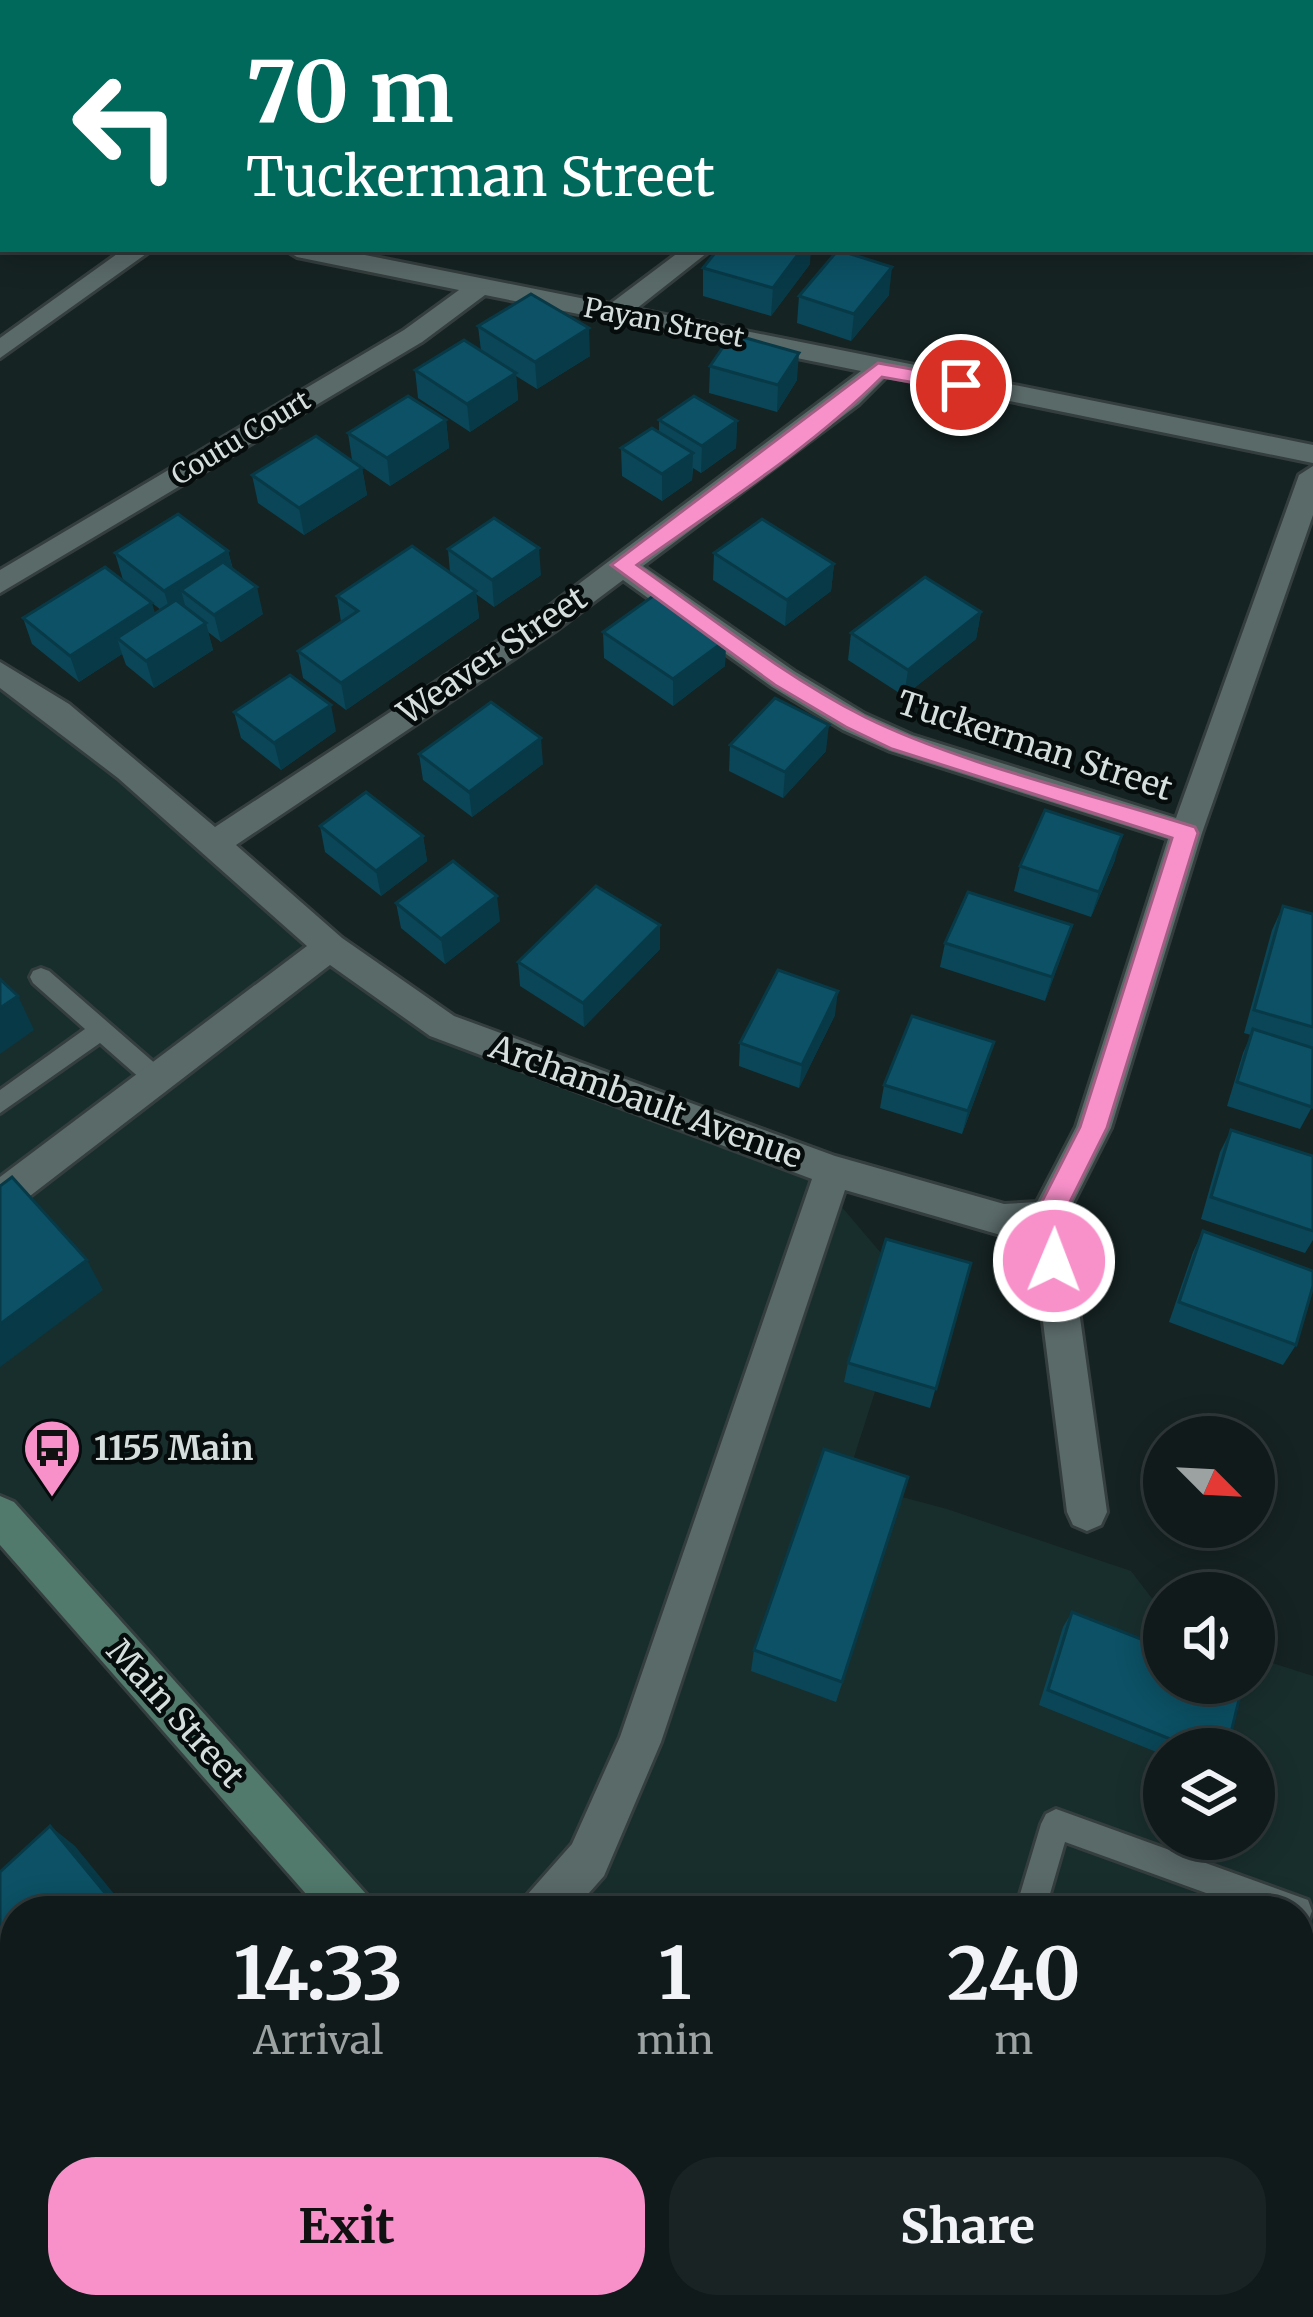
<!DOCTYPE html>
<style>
:root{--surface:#101a1a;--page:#192323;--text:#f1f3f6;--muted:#9ca1a2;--line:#303839;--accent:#f890ca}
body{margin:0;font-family:Merriweather,serif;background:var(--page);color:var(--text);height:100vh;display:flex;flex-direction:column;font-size:45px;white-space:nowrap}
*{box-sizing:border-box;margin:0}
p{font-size:39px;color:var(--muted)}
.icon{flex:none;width:66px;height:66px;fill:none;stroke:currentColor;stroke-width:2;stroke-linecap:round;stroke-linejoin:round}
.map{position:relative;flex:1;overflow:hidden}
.sheet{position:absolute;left:0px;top:1896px;width:1314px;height:423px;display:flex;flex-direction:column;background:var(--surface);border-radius:48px 48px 0 0;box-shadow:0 6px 30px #0003,0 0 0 3px var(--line)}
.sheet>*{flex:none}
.top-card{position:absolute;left:0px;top:0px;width:1314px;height:252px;box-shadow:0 6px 30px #0003,0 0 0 3px var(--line);background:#00695c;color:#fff;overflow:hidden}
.needle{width:78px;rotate:114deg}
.controls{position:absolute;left:1143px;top:1416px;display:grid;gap:24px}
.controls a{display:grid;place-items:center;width:132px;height:132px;border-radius:50%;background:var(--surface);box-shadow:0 6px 30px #0003,0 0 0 3px var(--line);font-size:60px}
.pin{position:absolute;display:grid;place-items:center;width:102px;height:102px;color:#fff;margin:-51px;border:6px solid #fff;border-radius:50%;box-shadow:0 3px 12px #0007}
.me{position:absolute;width:132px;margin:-66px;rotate:1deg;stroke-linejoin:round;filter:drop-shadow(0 0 9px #0008)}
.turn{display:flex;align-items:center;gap:42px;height:252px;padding:0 48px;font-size:54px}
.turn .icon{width:156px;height:156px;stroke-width:2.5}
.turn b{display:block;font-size:84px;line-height:102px}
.eta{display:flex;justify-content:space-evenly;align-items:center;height:204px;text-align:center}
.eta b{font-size:72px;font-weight:700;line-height:84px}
.action{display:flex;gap:24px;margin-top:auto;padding:24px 48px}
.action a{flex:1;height:138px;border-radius:48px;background:var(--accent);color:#111;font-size:48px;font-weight:700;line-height:138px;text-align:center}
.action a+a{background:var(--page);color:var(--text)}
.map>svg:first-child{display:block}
</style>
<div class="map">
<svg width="1313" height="2317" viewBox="0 0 1313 2317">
<rect width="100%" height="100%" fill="#152322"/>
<path fill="#182e2d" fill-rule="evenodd" d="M0,676L431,1022L825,1173L841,1206L909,1286L846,1482L947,1509L1131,1571L1164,1614V1683H1254V1657L1313,1676V2317H756L743,2304H1299V1911H352L0,1519ZM1164,1749H1254V1839H1164Z"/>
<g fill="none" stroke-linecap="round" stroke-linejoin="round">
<defs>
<g id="service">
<path d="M41,968L49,971L166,1073L170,1080L166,1087H150L100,1043L0,1113V1090L85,1029L33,983L30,977L33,971Z"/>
<path d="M1056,1809L1308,1900L1312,1911L1308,1922L1299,1925V1911H1256L1065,1842L1045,1911H1015L1041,1824L1046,1814Z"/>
<path d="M1299,2186L1313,2192V2226L1299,2220Z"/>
</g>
<g id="minor">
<path d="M456,0H483L485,3H458Z"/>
<path d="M1066,0H1097L1099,3H1068Z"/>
<rect x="1311" y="53" width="2" height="14"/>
<path d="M3,130V144L0,145V131Z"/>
<path d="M124,249H153L0,358V338Z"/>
<path d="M284,249H335L610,304L683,249H712L636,309L1313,445V463L887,376L859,404L643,566L794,671L865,714L912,735L1176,818L1299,475L1313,466V515L1202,833L1111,1128L1066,1217L1107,1512L1101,1525L1087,1531L1073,1525L1067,1512L1032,1234L1004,1236L845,1190L661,1742L604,1876L573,1911H521L527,1895L572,1844L620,1737L812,1179L430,1036L330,965L13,1209L0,1214V1177L307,946L118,778L0,688V662L69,704L215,827L535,617L861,371L485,295L422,342L0,593V570L404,330L459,290L297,257ZM623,580L772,687L843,730L890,751L1168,839L1076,1127L1037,1202L1004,1204L835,1156L454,1016L342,938L236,845L555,631Z"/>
<path d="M1313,2240V2307L1299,2313L1281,2304H1299V2246Z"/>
</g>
<g id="secondary">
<path d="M0,1496L14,1502L367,1895L373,1911H321L0,1545Z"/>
<path d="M587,2304H638L643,2317H593Z"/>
</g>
</defs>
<use href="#service" stroke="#353e3e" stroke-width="6"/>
<use href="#minor" stroke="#353e3e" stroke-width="6"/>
<use href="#secondary" stroke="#353e3e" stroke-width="6"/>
<use href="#service" fill="#5a6a69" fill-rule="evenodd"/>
<use href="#minor" fill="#5a6a69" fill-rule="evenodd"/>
<use href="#secondary" fill="#51796c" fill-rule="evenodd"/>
</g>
<g fill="#0a4657">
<path d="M810,264L771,316L703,296V268Z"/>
<path d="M889,295L851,341L797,323L799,296Z"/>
<path d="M478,326L590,356L537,389L516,376L518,400L470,432L418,398L415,370L481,351Z"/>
<path d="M710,366L797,380L777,412L709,393Z"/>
<path d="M446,420L449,448L390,486L352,460L348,433Z"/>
<path d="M659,420L737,421L736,448L701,473L693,468L692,480L662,501L622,476L621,448L659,432Z"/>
<path d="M362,468L367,495L304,535L258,503L252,475Z"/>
<path d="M448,549L541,575L494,607L476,594L479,618L346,710L303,678L298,651L341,622L337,596L450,573Z"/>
<path d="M228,551L233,569L263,614L221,642L208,632L213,650L154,688L126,665L122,654L79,682L32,644L23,618L155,614L161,610L123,580L115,553Z"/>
<path d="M714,553L834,564L831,591L785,626L713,580Z"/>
<path d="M981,612L976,639L904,696L848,660L851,633Z"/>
<path d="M603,632L726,640L725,666L673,706L604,658Z"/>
<path d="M234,712L336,731L281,770L241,738Z"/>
<path d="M730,745L826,751L783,798L729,771Z"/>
<path d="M419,754L543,764L472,817L423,780Z"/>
<path d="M320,826L423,836L427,861L381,896L325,852Z"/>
<path d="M1115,860L1091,917L1014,891L1020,866Z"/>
<path d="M396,903L500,921L445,964L401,928Z"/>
<path d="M1283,906L1313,914V1105L1300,1129L1227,1106L1243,1053L1251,1035L1244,1033L1272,930Z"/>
<path d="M660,925V949L584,1027L520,986L518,962Z"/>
<path d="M1072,925L1045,1001L940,967L945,943Z"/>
<path d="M835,1015L799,1088L739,1066L740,1043Z"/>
<path d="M987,1066L962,1134L880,1108L884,1085Z"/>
<path d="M1231,1130L1313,1156V1240L1305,1253L1201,1219L1220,1152Z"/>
<path d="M1203,1231L1296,1345L1283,1365L1169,1322L1193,1252Z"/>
<path d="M971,1263L930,1408L844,1382L848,1363Z"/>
<path d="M901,1503L836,1702L751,1671L754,1650Z"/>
<path d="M1072,1612L1227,1749H1164V1755L1039,1705L1063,1627Z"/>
</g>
<g fill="#083947">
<path d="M802,249H811L810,264L771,316L773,288Z"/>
<path d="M892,267L889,295L851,341L854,314Z"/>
<path d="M589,328L590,356L537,389L535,362Z"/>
<path d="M799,353L797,380L777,412L778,385Z"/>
<path d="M516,373L518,400L470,432L467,404Z"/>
<path d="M446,420L449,448L390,486L387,458Z"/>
<path d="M737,421L736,448L701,473L702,446Z"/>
<path d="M693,453L692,480L662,501V474Z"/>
<path d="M362,468L367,495L304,535L299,508Z"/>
<path d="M539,548L541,575L494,607L492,580Z"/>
<path d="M228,551L235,578L181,590L186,609L172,618L164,591Z"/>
<path d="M834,564L831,591L785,626L787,600Z"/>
<path d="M257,587L263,614L221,642L214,615Z"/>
<path d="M476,591L479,618L346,710L341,683Z"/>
<path d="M152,603L160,630L117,638L122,654L79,682L70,656Z"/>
<path d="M981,612L976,639L904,696L908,670Z"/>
<path d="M206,623L213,650L154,688L146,661Z"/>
<path d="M726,640L725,666L673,706V679Z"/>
<path d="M331,705L336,731L281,770L274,743Z"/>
<path d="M829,725L826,751L783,798L785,772Z"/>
<path d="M541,738L543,764L472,817L469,792Z"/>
<path d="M1122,835L1115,860L1091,917L1099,892Z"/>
<path d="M423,836L427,861L381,896L376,871Z"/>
<path d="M497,896L500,921L445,964L441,939Z"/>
<path d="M660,925V949L584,1027L583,1003Z"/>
<path d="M1072,925L1064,950L1045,1001L1052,977Z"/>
<path d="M838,991L835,1015L799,1088L802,1065Z"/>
<path d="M18,996L34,1030L0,1054V1008Z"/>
<path d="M994,1042L987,1066L962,1134L968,1111Z"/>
<path d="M87,1260L103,1290L0,1367V1324Z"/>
<path d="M50,1826L75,1846L128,1911H120Z"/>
</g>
<g fill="#0c5165" stroke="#083947" stroke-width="3">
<path d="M718,249H802L773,288L703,268Z"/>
<path d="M838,250L892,267L854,314L799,296Z"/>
<path d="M531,294L589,328L535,362L478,326Z"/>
<path d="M732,334L799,353L778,385L710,366Z"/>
<path d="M464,340L516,373L467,404L415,370Z"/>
<path d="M408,396L446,420L387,458L348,433Z"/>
<path d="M694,396L737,421L702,446L659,420Z"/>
<path d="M652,428L693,453L662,474L621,448Z"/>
<path d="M316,436L362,468L299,508L252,475Z"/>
<path d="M178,514L228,551L164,591L115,553Z"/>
<path d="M494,518L539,548L492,580L448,549Z"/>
<path d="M762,519L834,564L787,600L714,553Z"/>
<path d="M412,546L476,591L341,683L298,651L358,611L337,596Z"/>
<path d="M223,562L257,587L214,615L181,590Z"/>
<path d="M105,567L152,603L70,656L23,618Z"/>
<path d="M925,577L981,612L908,670L851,633Z"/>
<path d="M656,594L726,640L673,679L603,632Z"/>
<path d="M176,600L206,623L146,661L117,638Z"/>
<path d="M290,675L331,705L274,743L234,712Z"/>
<path d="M775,698L829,725L785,772L730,745Z"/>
<path d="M491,702L541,738L469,792L419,754Z"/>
<path d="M366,792L423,836L376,871L320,826Z"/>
<path d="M1045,810L1122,835L1099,892L1020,866Z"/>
<path d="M453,861L497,896L441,939L396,903Z"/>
<path d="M596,886L660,925L583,1003L518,962Z"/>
<path d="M968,892L1072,925L1052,977L945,943Z"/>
<path d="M1283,906L1313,914V1027L1254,1010Z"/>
<path d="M778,970L838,991L802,1065L740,1043Z"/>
<path d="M0,979L18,996L0,1008Z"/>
<path d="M912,1016L994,1042L968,1111L884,1085Z"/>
<path d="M1253,1029L1313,1048L1312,1107L1237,1082Z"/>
<path d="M1231,1130L1313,1156V1231L1211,1197Z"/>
<path d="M12,1177L87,1260L0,1324V1186Z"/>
<path d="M1203,1231L1313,1271V1286L1296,1345L1179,1302Z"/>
<path d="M886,1239L971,1263L936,1389L848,1363Z"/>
<path d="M824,1449L908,1477L842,1682L754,1650Z"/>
<path d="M1072,1612L1164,1648V1683H1243L1227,1749H1195L1048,1690Z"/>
<path d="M50,1826L120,1911H15V2207L0,2186V1872Z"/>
</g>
<path fill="#f890ca" stroke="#a15e83" stroke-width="3" d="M878,363L961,378L971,385L961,391L882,377C810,449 720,506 637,565C711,617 784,676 865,717C960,764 1092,794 1195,827L1198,833L1107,1128L1062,1218L1068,1261L1064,1269L1054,1273L1044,1269L1034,1217L1080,1127L1172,838L892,749L846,727L775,685L611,565Z"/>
<defs>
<symbol id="bus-pin" viewBox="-11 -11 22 30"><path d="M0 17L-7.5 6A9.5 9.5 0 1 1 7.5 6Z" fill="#f890ca" stroke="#060b0b"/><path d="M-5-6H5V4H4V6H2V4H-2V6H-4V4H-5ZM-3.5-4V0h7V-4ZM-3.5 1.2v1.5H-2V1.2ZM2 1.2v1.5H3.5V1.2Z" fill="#111"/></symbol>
</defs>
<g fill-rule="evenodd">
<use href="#bus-pin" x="19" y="1415" width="66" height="90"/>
</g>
<g text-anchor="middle" stroke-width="9" stroke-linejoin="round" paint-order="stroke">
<g font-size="27" fill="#d5dedd" stroke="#060b0b">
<text transform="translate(664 323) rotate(11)" y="9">Payan Street</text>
<text transform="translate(241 438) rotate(-31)" y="9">Coutu Court</text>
</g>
<g font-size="33" fill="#d5dedd" stroke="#060b0b">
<text transform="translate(492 655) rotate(-34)" y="12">Weaver Street</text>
<text transform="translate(1035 745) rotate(18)" y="12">Tuckerman Street</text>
<text transform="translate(646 1101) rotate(20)" y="12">Archambault Avenue</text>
<text transform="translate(176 1713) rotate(48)" y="12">Main Street</text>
</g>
<g font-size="33" font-weight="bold" fill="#d5dedd" stroke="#060b0b" text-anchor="start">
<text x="94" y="1460">1155 Main</text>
</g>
</g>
</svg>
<div class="controls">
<a><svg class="needle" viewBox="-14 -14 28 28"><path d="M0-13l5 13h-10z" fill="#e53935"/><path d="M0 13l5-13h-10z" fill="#9ca1a2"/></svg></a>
<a><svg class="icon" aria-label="sound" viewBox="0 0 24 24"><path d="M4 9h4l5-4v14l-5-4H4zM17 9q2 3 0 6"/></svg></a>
<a><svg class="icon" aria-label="layers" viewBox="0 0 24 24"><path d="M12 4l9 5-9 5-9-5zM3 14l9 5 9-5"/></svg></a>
</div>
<div class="pin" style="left:961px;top:385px;background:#d93025"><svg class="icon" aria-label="arrive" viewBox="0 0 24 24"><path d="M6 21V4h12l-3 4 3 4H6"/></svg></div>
<svg class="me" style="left:1054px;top:1261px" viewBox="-20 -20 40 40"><circle r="17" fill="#f890ca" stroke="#fff" stroke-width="3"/><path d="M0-11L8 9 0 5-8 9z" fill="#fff"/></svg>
<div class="top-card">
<div class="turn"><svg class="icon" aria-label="left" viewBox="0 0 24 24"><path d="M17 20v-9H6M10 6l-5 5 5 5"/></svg><div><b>70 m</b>Tuckerman Street</div></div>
</div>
<section class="sheet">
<div class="eta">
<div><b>14:33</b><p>Arrival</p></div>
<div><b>1</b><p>min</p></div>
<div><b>240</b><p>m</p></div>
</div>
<div class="action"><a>Exit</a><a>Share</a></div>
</section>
</div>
